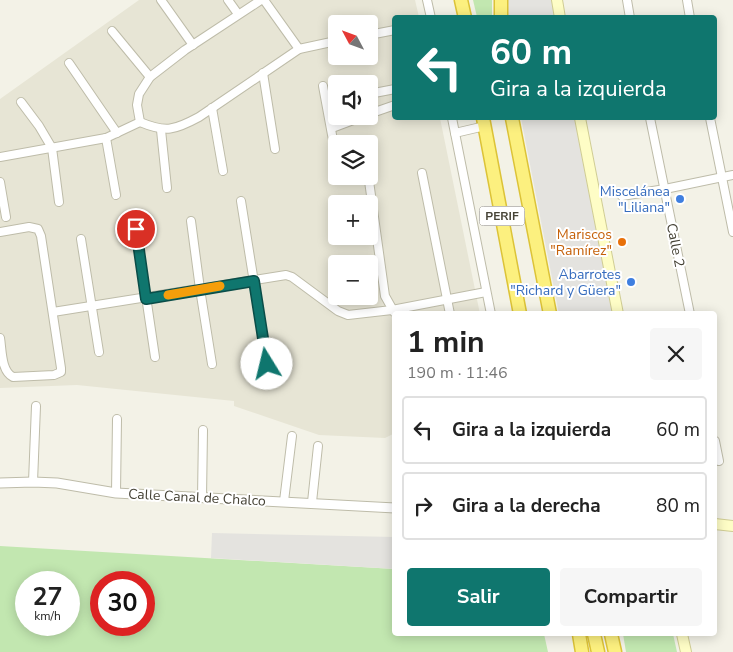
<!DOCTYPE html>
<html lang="es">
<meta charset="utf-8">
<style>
:root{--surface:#fff;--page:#f6f6f6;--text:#222;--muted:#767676;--line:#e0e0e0;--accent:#0f766e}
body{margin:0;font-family:"Nunito Sans",sans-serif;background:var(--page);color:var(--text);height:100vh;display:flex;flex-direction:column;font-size:19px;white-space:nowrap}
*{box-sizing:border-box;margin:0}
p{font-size:16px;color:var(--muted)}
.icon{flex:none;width:28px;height:28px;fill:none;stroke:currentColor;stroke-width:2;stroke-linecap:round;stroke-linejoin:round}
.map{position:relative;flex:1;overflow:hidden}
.drawer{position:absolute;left:392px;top:311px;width:325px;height:325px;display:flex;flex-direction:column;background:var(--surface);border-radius:5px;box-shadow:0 2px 12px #0003}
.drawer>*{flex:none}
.hud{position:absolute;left:392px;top:15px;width:325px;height:105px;border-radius:5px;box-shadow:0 2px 12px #0003;background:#0f766e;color:#fff;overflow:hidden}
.needle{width:32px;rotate:311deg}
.controls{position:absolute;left:328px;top:15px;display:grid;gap:10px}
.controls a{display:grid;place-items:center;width:50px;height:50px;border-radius:5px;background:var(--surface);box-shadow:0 2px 12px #0003;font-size:25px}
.speed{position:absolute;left:15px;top:571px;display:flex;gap:10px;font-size:25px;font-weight:700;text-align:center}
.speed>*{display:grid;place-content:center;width:65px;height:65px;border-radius:50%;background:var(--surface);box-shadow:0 2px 12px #0003;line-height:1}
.speed small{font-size:12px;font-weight:400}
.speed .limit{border:8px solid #d22;background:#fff;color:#111}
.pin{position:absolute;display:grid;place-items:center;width:42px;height:42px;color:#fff;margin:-21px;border:2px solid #fff;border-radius:50%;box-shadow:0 1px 5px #0007}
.me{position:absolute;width:55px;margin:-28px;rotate:351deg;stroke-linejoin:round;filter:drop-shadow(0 0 4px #0008)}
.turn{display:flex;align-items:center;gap:18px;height:105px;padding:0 15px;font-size:22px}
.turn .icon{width:65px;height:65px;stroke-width:2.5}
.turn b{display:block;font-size:35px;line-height:42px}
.round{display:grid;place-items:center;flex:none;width:52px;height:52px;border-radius:5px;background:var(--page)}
.overview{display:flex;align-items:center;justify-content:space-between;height:85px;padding:0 15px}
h1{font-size:30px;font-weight:700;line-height:38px}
.primary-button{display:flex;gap:10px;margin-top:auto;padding:10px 15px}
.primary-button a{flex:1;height:58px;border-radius:5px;background:var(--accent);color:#fff;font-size:20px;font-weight:700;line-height:58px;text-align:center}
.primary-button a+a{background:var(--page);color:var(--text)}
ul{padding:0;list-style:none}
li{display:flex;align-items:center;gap:15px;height:68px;margin:0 10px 8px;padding:0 5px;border:2px solid var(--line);border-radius:5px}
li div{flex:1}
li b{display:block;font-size:19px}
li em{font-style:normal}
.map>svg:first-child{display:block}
</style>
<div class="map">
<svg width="733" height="652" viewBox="0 0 733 652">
<rect width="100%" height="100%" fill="#f3f2e7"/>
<path fill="#e7e5d5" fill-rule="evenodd" d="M139,0H415L419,17L395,18V118H440L480,314H395V433L385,438L319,435L234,406V401L77,385L0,388V99ZM336,24H369V56H336ZM336,84H369V116H336ZM336,144H369V176H336ZM336,204H369V236H336ZM336,264H369V296H336Z"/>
<g fill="#c2e7b0" fill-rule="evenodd">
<path d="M473,0H492V17H477Z"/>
<path d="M0,546L395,569V634H544L548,652H0ZM26,582H69V625H26ZM101,582H144V625H101Z"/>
<path d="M623,634H673L677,652H626Z"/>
</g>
<g fill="#e4e3df">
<path d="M507,0H552L555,17H507Z"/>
<path d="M521,118H575L614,314H559Z"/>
<path d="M212,533L395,537V569L211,558Z"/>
</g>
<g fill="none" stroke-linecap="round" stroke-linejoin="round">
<defs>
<g id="minor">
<path d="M161,0L193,45"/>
<path d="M228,0L238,14"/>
<path d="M264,0L299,49"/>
<path d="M427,0L431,18"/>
<path d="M627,0L630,18"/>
<path d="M687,0L690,18"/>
<path d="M112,31L150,77"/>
<path d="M369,35L395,30"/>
<path d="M69,63L117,133"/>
<path d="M263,73L275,149"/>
<path d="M323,86L335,151"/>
<path d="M369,94L395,89"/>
<path d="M21,102L39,126L52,148L59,202"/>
<path d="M212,108L223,171"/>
<path d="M369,114L395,105"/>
<path d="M452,118L491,314"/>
<path d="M650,118L690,314"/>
<path d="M710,118L733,232"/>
<path d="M140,122C166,133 175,130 199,117L299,49L336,41"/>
<path d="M140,122L137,105L139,94L150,77L185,50L261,0"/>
<path d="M332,128L364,116"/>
<path d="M161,130L167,188"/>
<path d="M455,133L485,126"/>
<path d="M106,138L116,195"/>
<path d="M0,157L106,138L140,122"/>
<path d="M422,173L450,314"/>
<path d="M369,181L385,296L394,312"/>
<path d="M0,182L6,217"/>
<path d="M622,196L665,189L733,175"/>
<path d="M241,201L267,364"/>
<path d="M191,221L200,289L212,364"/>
<path d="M136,229L155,357"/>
<path d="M0,232L29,227L38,229L41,236L61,368V372L54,375L13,377C1,371 2,350 0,338"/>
<path d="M81,239L99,352"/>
<path d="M53,312L286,275L292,277L338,311L348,315L392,310L486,292"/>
<path d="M715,441L719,461"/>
<path d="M33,482L36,406"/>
<path d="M116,493L117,419"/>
<path d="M202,498L203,430"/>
<path d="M284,501L292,436"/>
<path d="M312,502L318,446"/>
</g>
<path id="tertiary" d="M0,483L33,482L57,483L116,493L395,508"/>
<g id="secondary">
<path d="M557,0L560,18"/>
<path d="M580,118L618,314"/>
<path d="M715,524L733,526"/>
<path d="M682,634L686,652"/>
</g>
<g id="trunk">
<path d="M461,0L465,18"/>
<path d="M501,18V0"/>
<path d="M483,118L520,314"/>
<path d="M512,118L550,314"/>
<path d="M579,634L582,652"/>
<path d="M594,634L598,652"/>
<path d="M611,634L615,652"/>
</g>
</defs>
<use href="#minor" stroke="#bebca9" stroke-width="10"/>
<use href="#tertiary" stroke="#bebca9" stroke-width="11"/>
<use href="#secondary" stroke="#d0cd94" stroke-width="12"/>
<use href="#trunk" stroke="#dcc338" stroke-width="15"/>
<use href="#minor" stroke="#fff" stroke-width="8"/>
<use href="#tertiary" stroke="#fff" stroke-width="9"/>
<use href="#secondary" stroke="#fefdc6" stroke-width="10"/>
<use href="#trunk" stroke="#fcf07f" stroke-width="12"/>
</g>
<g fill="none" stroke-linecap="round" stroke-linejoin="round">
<defs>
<path id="route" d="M136,229L146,299L254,281L267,364"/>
</defs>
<use href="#route" stroke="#0a4d48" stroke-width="12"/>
<use href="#route" stroke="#0f766e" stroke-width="9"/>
<path stroke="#f59e0b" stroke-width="9" d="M168,295L220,286"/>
</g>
<g fill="#3f7fe0" stroke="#fff" stroke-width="2">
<circle cx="680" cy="199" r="5"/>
<circle cx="631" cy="282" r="5"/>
</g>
<circle fill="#e8710a" stroke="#fff" stroke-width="2" cx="622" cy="242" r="5"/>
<g text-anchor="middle" stroke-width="4" stroke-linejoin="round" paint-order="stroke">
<rect fill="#fff" stroke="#7e7b72" stroke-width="1" x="479.5" y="206.5" width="45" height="19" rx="4"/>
<g font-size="12" font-weight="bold" fill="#464336">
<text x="502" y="220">PERIF</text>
</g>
<g font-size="14" fill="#366cbe" stroke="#fff" text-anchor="end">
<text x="670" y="196">Miscelánea<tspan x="670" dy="16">"Liliana"</tspan></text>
<text x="621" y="279">Abarrotes<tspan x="621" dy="16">"Richard y Güera"</tspan></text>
</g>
<g font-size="14" fill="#c56008" stroke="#fff" text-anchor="end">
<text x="612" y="239">Mariscos<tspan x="612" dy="16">"Ramírez"</tspan></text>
</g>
<g font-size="14" fill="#464336" stroke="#fff">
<text transform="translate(676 245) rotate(79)" y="5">Calle 2</text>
<text transform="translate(197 497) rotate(3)" y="5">Calle Canal de Chalco</text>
</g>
</g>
</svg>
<div class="controls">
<a><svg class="needle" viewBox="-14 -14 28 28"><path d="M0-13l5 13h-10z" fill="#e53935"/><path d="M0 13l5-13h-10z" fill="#767676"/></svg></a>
<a><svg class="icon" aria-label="sound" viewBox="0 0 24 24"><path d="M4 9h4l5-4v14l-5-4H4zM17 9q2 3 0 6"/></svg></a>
<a><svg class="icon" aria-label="layers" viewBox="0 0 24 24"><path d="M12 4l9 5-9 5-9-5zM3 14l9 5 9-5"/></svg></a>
<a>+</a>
<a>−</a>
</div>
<div class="speed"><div>27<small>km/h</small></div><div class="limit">30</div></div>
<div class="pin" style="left:136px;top:229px;background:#d93025"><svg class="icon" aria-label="arrive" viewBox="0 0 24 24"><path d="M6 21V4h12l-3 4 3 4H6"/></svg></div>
<svg class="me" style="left:267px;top:364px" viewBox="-20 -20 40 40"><circle r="19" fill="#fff"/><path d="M0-13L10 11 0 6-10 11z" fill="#0f766e"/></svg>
<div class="hud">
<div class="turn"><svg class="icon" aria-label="left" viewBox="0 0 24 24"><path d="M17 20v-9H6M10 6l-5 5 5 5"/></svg><div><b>60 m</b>Gira a la izquierda</div></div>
</div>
<section class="drawer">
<div class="overview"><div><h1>1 min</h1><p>190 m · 11:46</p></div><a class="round"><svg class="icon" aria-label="close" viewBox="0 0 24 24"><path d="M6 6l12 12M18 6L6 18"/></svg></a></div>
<ul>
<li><svg class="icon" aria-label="left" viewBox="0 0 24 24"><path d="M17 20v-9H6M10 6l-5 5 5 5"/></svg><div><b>Gira a la izquierda</b></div><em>60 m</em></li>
<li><svg class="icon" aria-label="right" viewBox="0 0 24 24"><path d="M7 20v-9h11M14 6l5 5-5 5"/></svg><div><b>Gira a la derecha</b></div><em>80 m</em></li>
</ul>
<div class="primary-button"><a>Salir</a><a>Compartir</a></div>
</section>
</div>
